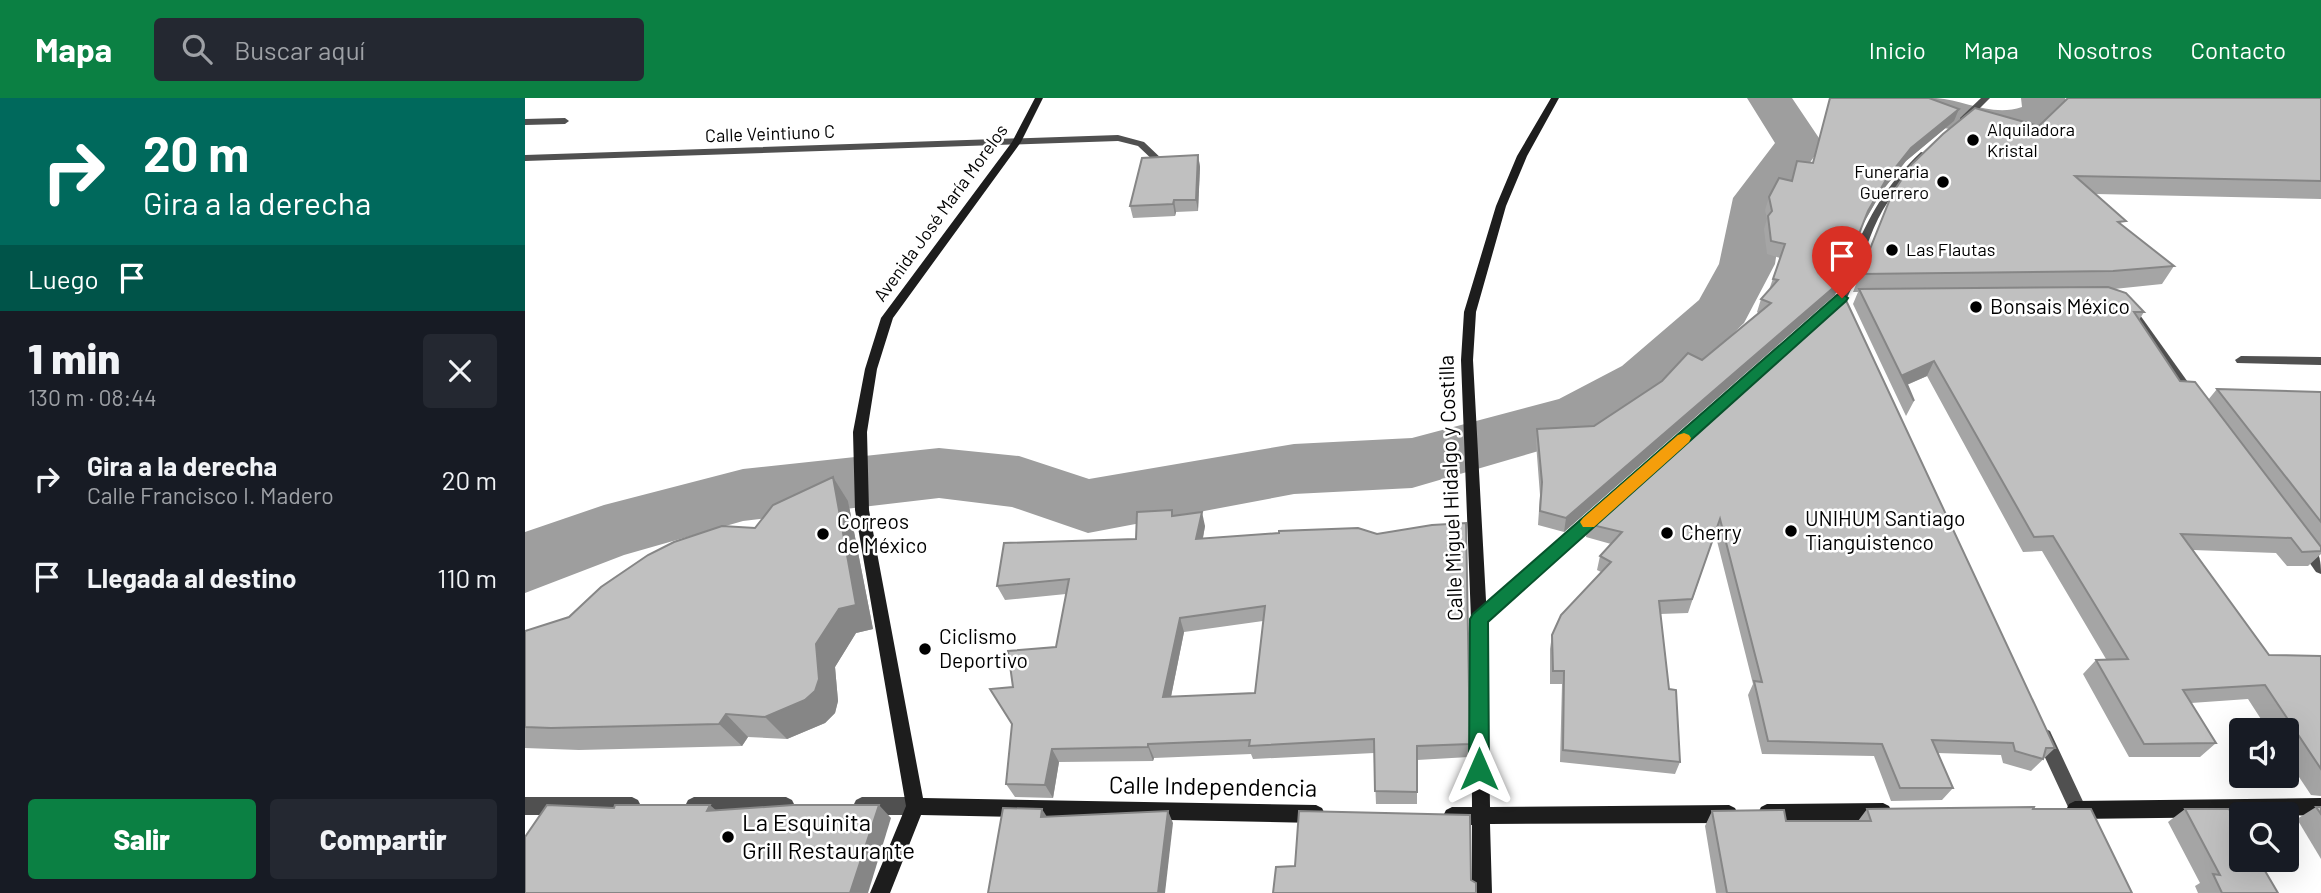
<!DOCTYPE html>
<html lang="es">
<meta charset="utf-8">
<style>
:root{--surface:#171b24;--page:#242831;--text:#f1f3f6;--muted:#9ea1a6;--accent:#0b8043}
body{margin:0;font-family:Barlow,sans-serif;background:var(--page);color:var(--text);height:100vh;display:flex;flex-direction:column;font-size:26px;white-space:nowrap}
*{box-sizing:border-box;margin:0}
p{font-size:23px;color:var(--muted)}
.icon{flex:none;width:38px;height:38px;fill:none;stroke:currentColor;stroke-width:2;stroke-linecap:round;stroke-linejoin:round}
.map{position:relative;flex:1;overflow:hidden}
.details{display:flex;flex-direction:column;background:var(--surface);width:525px}
.details>*{flex:none}
.hud{background:#00695c;color:#fff;overflow:hidden}
.buttons{position:absolute;left:1704px;top:620px;display:grid;gap:14px}
.buttons a{display:grid;place-items:center;width:70px;height:70px;border-radius:7px;background:var(--surface);box-shadow:0 7px 28px #0002;font-size:35px}
.pin{position:absolute;display:grid;place-items:center;width:60px;height:60px;color:#fff;margin:-72px -30px;border-radius:50% 50% 50% 0;rotate:-45deg;box-shadow:0 0 7px #0007}
.pin .icon{rotate:45deg}
.me{position:absolute;width:77px;margin:-38px;rotate:0deg;stroke-linejoin:round;filter:drop-shadow(0 0 5px #0008)}
.turn{display:flex;align-items:center;gap:24px;height:147px;padding:0 28px;font-size:32px}
.turn .icon{width:91px;height:91px;stroke-width:2.5}
.turn b{display:block;font-size:49px;line-height:60px}
.then{display:flex;align-items:center;height:66px;padding:0 28px;background:#0003;gap:14px;font-size:26px}
.round{display:grid;place-items:center;flex:none;width:74px;height:74px;border-radius:7px;background:var(--page)}
.summary{display:flex;align-items:center;justify-content:space-between;height:119px;padding:0 28px}
h1{font-size:42px;font-weight:800;line-height:52px}
.cta{display:flex;gap:14px;margin-top:auto;padding:14px 28px}
.cta a{flex:1;height:80px;border-radius:7px;background:var(--accent);color:#fff;font-size:28px;font-weight:800;line-height:80px;text-align:center}
.cta a+a{background:var(--page);color:var(--text)}
ul{padding:0;list-style:none}
li{display:flex;align-items:center;gap:21px;height:98px;padding:0 28px}
li div{flex:1}
li b{display:block;font-size:26px}
li em{font-style:normal}
header{display:flex;align-items:center;gap:42px;box-sizing:border-box;height:98px;padding:0 35px;background:var(--accent);color:#fff}
header strong{font-size:33px}
nav{display:flex;gap:38px;margin-inline-start:auto;font-size:24px}
.search{width:490px;height:63px;background:var(--page);display:flex;align-items:center;gap:18px;box-sizing:border-box;padding:0 24px;border-radius:7px;color:var(--muted);font-size:26px}
main{display:flex;flex:1;min-height:0}
.map>svg:first-child{display:block}
</style>
<header>
<strong>Mapa</strong>
<div class="search"><svg class="icon" aria-label="search" viewBox="0 0 24 24"><circle cx="10" cy="10" r="6"/><path d="M15 15l6 6"/></svg>Buscar aquí</div>
<nav><a>Inicio</a><a>Mapa</a><a>Nosotros</a><a>Contacto</a></nav>
</header>
<main>
<section class="details">
<div class="hud">
<div class="turn"><svg class="icon" aria-label="right" viewBox="0 0 24 24"><path d="M7 20v-9h11M14 6l5 5-5 5"/></svg><div><b>20 m</b>Gira a la derecha</div></div>
<div class="then">Luego<svg class="icon" aria-label="arrive" viewBox="0 0 24 24"><path d="M6 21V4h12l-3 4 3 4H6"/></svg></div>
</div>
<div class="summary"><div><h1>1 min</h1><p>130 m · 08:44</p></div><a class="round"><svg class="icon" aria-label="close" viewBox="0 0 24 24"><path d="M6 6l12 12M18 6L6 18"/></svg></a></div>
<ul>
<li><svg class="icon" aria-label="right" viewBox="0 0 24 24"><path d="M7 20v-9h11M14 6l5 5-5 5"/></svg><div><b>Gira a la derecha</b><p>Calle Francisco I. Madero</p></div><em>20 m</em></li>
<li><svg class="icon" aria-label="arrive" viewBox="0 0 24 24"><path d="M6 21V4h12l-3 4 3 4H6"/></svg><div><b>Llegada al destino</b></div><em>110 m</em></li>
</ul>
<div class="cta"><a>Salir</a><a>Compartir</a></div>
</section>
<div class="map">
<svg width="1796" height="795" viewBox="0 0 1796 795">
<rect width="100%" height="100%" fill="#fff"/>
<g fill="none" stroke-linecap="round" stroke-linejoin="round">
<g fill="#9e9e9e" fill-rule="evenodd">
<path d="M1222,0H1267L1298,46L1260,100L1250,166L1219,225L1143,298L1079,334L887,390L769,396L563,435L487,409L414,400L218,423L99,457L0,495V434L79,407L218,371L414,350L494,358L564,381L769,346L887,340L1034,301L1097,268L1174,202L1194,166L1208,100L1250,45Z"/>
<path d="M1350,0C1370,0 1391,0 1411,0C1439,2 1467,19 1497,9L1496,0H1540L1543,16L1536,26L1486,42L1402,27L1356,9Z"/>
</g>
<path fill="#505050" fill-rule="evenodd" d="M1716,258L1796,259V267L1712,265L1710,262Z"/>
<g fill="#505050" fill-rule="evenodd">
<path d="M1456,0H1465L1441,24H1435V20Z"/>
<path d="M0,21L40,20L44,23L40,26L0,27Z"/>
<path d="M593,37L619,44L639,63L631,65L613,48L593,43L0,63V57Z"/>
<path d="M1396,54L1404,56C1385,77 1366,95 1353,121C1340,147 1334,177 1321,202L960,526L954,527L948,526L946,521L948,516L1312,199C1333,141 1350,97 1396,54Z"/>
<path d="M1611,215L1615,217L1670,294L1672,297L1670,300H1662L1605,219Z"/>
<path d="M1779,441C1794,447 1796,462 1796,476L1791,474L1772,447L1774,443Z"/>
<path d="M1519,630L1525,633L1562,712L1565,718L1562,724L1556,727L1550,724L1510,638L1513,633Z"/>
<path d="M0,699H107L113,702L116,708L113,714L107,717H0Z"/>
<path d="M169,699H261L267,702L270,708L267,714L261,717H169L163,714L160,708L163,702Z"/>
<path d="M337,699H390L396,702L399,708L396,714L390,717H337L331,714L328,708L331,702Z"/>
</g>
<g fill="#1d1d1d" fill-rule="evenodd">
<path d="M510,0H518L496,44L368,220L352,271L342,334L344,412L398,700L791,707L797,710L800,716L797,722L791,725L396,717L365,795H345L381,708L330,412L328,334L340,271L356,220L487,44Z"/>
<path d="M1026,0H1034L1002,58L981,108L951,214L948,262L962,521L965,709L1204,707L1210,710L1213,716L1210,722L1204,725L965,726L967,795H947V727H927L921,724L918,718L921,712L927,709H947L946,521L936,262L939,214L971,108L992,58Z"/>
<path d="M1796,700V718L1717,716V719L1550,721L1544,718L1541,712L1544,706L1550,703Z"/>
<path d="M1358,705L1364,708L1367,714L1364,720L1358,723L1242,724L1236,721L1233,715L1236,709L1242,706Z"/>
</g>
</g>
<g fill="#a5a5a5" fill-rule="evenodd">
<path d="M1305,0H1404L1429,23L1381,63L1357,93L1338,126L1310,197L1039,434L1013,427L1015,397L1011,345L1012,331L1069,328L1177,262L1233,215L1232,214L1236,201L1244,192L1255,160L1242,156L1239,131L1242,121L1240,112L1244,99L1266,83L1272,63L1288,65Z"/>
<path d="M1796,0V101L1571,96L1598,128L1649,168L1637,186L1589,191L1619,214L1614,222L1655,283L1683,302L1692,291L1796,294V456L1783,468H1762L1751,455L1668,452L1744,557L1796,558V698L1786,697L1762,661V632H1743L1723,601L1666,605L1691,645L1675,659H1604L1558,576L1571,562L1581,561L1517,453L1498,454L1402,278L1382,287L1389,303L1381,318L1328,206L1333,194H1328L1367,96L1514,28Z"/>
<path d="M673,57L675,69L673,113L651,114L650,118L608,120L605,108Z"/>
<path d="M1319,198L1530,650L1506,673L1478,665L1476,657L1412,655L1428,690L1417,702L1366,703L1349,658L1237,656L1223,597L1228,586L1190,435L1163,515L1135,516L1144,591L1155,664L1150,676L1035,664L1037,586H1025V551L1027,537L1076,474L1072,472L1075,458L1086,446L1061,439L1063,426Z"/>
<path d="M308,379L323,403L348,531L331,535L310,569L313,603L310,615L300,625L262,641L223,639L217,648L54,652L0,650V533L44,519L230,430Z"/>
<path d="M649,418L680,428L678,440L945,646L944,659L892,662V706H851L849,655L728,661L726,656L629,660L628,663L534,664L528,700L490,699L481,686L487,626L488,589L531,549L541,496L480,502L472,488L611,441ZM738,523L730,595L646,599L659,534Z"/>
<path d="M1791,709H1796V761L1772,721Z"/>
<path d="M1342,711H1508L1599,782L1607,795H1191L1180,728L1187,713L1261,723H1333Z"/>
<path d="M1660,711L1753,795H1673L1670,788L1675,785L1643,724Z"/>
</g>
<g fill="#868686">
<path d="M1434,11L1429,23L1381,63L1357,93L1338,126L1310,197L1039,434L1041,420L1343,113L1362,80L1386,50Z"/>
<path d="M673,57L675,69L673,113L671,102Z"/>
<path d="M649,102L651,114L650,118L648,106Z"/>
<path d="M1409,263L1402,278L1381,287L1378,277Z"/>
<path d="M308,379L323,403L348,531L331,535L310,569L313,603L310,615L300,625L262,641L240,619L291,546Z"/>
<path d="M677,414L680,428L675,455L671,441Z"/>
<path d="M655,520L659,534L643,613L638,599Z"/>
<path d="M201,616L223,639L217,648L194,626Z"/>
<path d="M623,646L629,660L628,663L623,649Z"/>
<path d="M527,651L534,664L528,700L520,687Z"/>
<path d="M185,707L200,720L182,713Z"/>
<path d="M354,707L366,720L343,795H325Z"/>
<path d="M517,711L524,722L516,719Z"/>
<path d="M643,713L648,725L640,795H633Z"/>
</g>
<g fill="#c0c0c0" stroke="#868686" stroke-width="2" fill-rule="evenodd">
<path d="M1305,0H1404L1434,11L1386,50L1362,80L1343,113L1315,184L1041,420L1015,413L1017,384L1012,331L1069,328L1137,283L1163,255L1177,262L1246,205L1236,201L1253,182L1248,181L1260,146L1246,143L1243,118L1247,113L1244,99L1254,80L1267,83L1272,63L1288,65Z"/>
<path d="M1543,0H1796V83L1550,78L1601,123L1593,124L1649,168L1588,173L1335,176L1367,96L1387,66L1418,36L1450,10L1514,28Z"/>
<path d="M673,57L671,102H649L648,106L605,108L617,60Z"/>
<path d="M1583,189L1601,195L1619,214H1609L1655,283L1670,284L1796,449V453L1777,454L1766,440L1656,436L1744,557L1796,558V671L1740,587L1658,592L1691,645L1619,646L1571,562L1603,561L1528,438L1509,439L1409,263L1378,277L1389,303L1334,191Z"/>
<path d="M1319,198L1530,650H1521L1518,661L1490,653L1488,645L1407,642L1428,690H1375L1357,646L1243,643L1229,583L1237,584L1195,421L1167,501L1134,503L1144,591L1151,592L1155,664L1038,652L1039,573H1028L1027,537L1036,517L1086,464L1075,458L1097,434L1063,426Z"/>
<path d="M1692,291L1796,294V424Z"/>
<path d="M308,379L331,507L314,511L291,546L294,581L290,593L280,602L240,619L201,616L194,626L26,630L0,629V533L44,519L76,489L123,457L149,444L197,428L230,430L248,407Z"/>
<path d="M647,412V418L677,414L671,441L754,435V433L833,430L852,436L907,427L941,425L945,646L892,648V694L850,693L849,641L724,648L725,642L623,646V649L527,651L520,687L481,686L487,626L465,591L488,589L483,553L531,549L544,481L472,488L479,445L611,441L612,414ZM740,508L730,595L638,599L655,520Z"/>
<path d="M22,707L89,710L90,707H185L182,713L268,707H354L325,795H0V739Z"/>
<path d="M1509,709L1508,711H1566L1607,795H1202L1187,713L1259,712L1261,723H1346L1342,711Z"/>
<path d="M1791,709H1796V716Z"/>
<path d="M478,710L517,711L516,719L643,713L633,795H463Z"/>
<path d="M1660,711H1704L1717,733V761H1733L1753,795H1697L1688,776L1695,777Z"/>
<path d="M774,713L945,717L946,782L951,785V795H748L751,769L770,768Z"/>
</g>
<path fill="#0b8043" stroke="#07532c" stroke-width="2" d="M1317,196L1323,200L1321,203L963,524L964,671L961,678L954,680L947,678L944,671L945,521L948,516L1312,197Z"/>
<path fill="#f59e0b" d="M1159,335L1164,337L1166,340L1164,344L1069,429H1058L1055,424L1058,420L1153,337Z"/>
<g fill="#000" stroke="#fff" stroke-width="2.5">
<circle cx="1448" cy="42" r="7"/>
<circle cx="1418" cy="84" r="7"/>
<circle cx="1367" cy="152" r="7"/>
<circle cx="1451" cy="209" r="7"/>
<circle cx="1266" cy="433" r="7"/>
<circle cx="1142" cy="435" r="7"/>
<circle cx="298" cy="436" r="7"/>
<circle cx="400" cy="551" r="7"/>
<circle cx="203" cy="739" r="7"/>
</g>
<g text-anchor="middle" stroke-width="5" stroke-linejoin="round" paint-order="stroke">
<g font-size="18" fill="#000" stroke="#fff" text-anchor="start">
<text x="1462" y="38">Alquiladora<tspan x="1462" dy="21">Kristal</tspan></text>
<text x="1404" y="80" text-anchor="end">Funeraria<tspan x="1404" dy="21">Guerrero</tspan></text>
<text x="1381" y="158">Las Flautas</text>
</g>
<g font-size="18" fill="#000" stroke="#fff">
<text transform="translate(245 36) rotate(-2)" y="6">Calle Veintiuno C</text>
<text transform="translate(416 115) rotate(-54)" y="6">Avenida José María Morelos</text>
</g>
<g font-size="21" fill="#000" stroke="#fff" text-anchor="start">
<text x="1465" y="216">Bonsais México</text>
<text x="1280" y="428">UNIHUM Santiago<tspan x="1280" dy="24">Tianguistenco</tspan></text>
<text x="312" y="431">Correos<tspan x="312" dy="24">de México</tspan></text>
<text x="1156" y="442">Cherry</text>
<text x="414" y="546">Ciclismo<tspan x="414" dy="24">Deportivo</tspan></text>
</g>
<g font-size="21" fill="#000" stroke="#fff">
<text transform="translate(926 390) rotate(-92)" y="7">Calle Miguel Hidalgo y Costilla</text>
</g>
<g font-size="24" fill="#000" stroke="#fff">
<text transform="translate(688 689) rotate(1)" y="8">Calle Independencia</text>
</g>
<g font-size="24" fill="#000" stroke="#fff" text-anchor="start">
<text x="217" y="733">La Esquinita<tspan x="217" dy="28">Grill Restaurante</tspan></text>
</g>
</g>
</svg>
<div class="buttons">
<a><svg class="icon" aria-label="sound" viewBox="0 0 24 24"><path d="M4 9h4l5-4v14l-5-4H4zM17 9q2 3 0 6"/></svg></a>
<a><svg class="icon" aria-label="search" viewBox="0 0 24 24"><circle cx="10" cy="10" r="6"/><path d="M15 15l6 6"/></svg></a>
</div>
<div class="pin" style="left:1317px;top:200px;background:#d93025"><svg class="icon" aria-label="arrive" viewBox="0 0 24 24"><path d="M6 21V4h12l-3 4 3 4H6"/></svg></div>
<svg class="me" style="left:954px;top:671px" viewBox="-20 -20 40 40"><path d="M0-17L14 15 0 8-14 15z" fill="#0b8043" stroke="#fff" stroke-width="4"/></svg>
</div>
</main>
